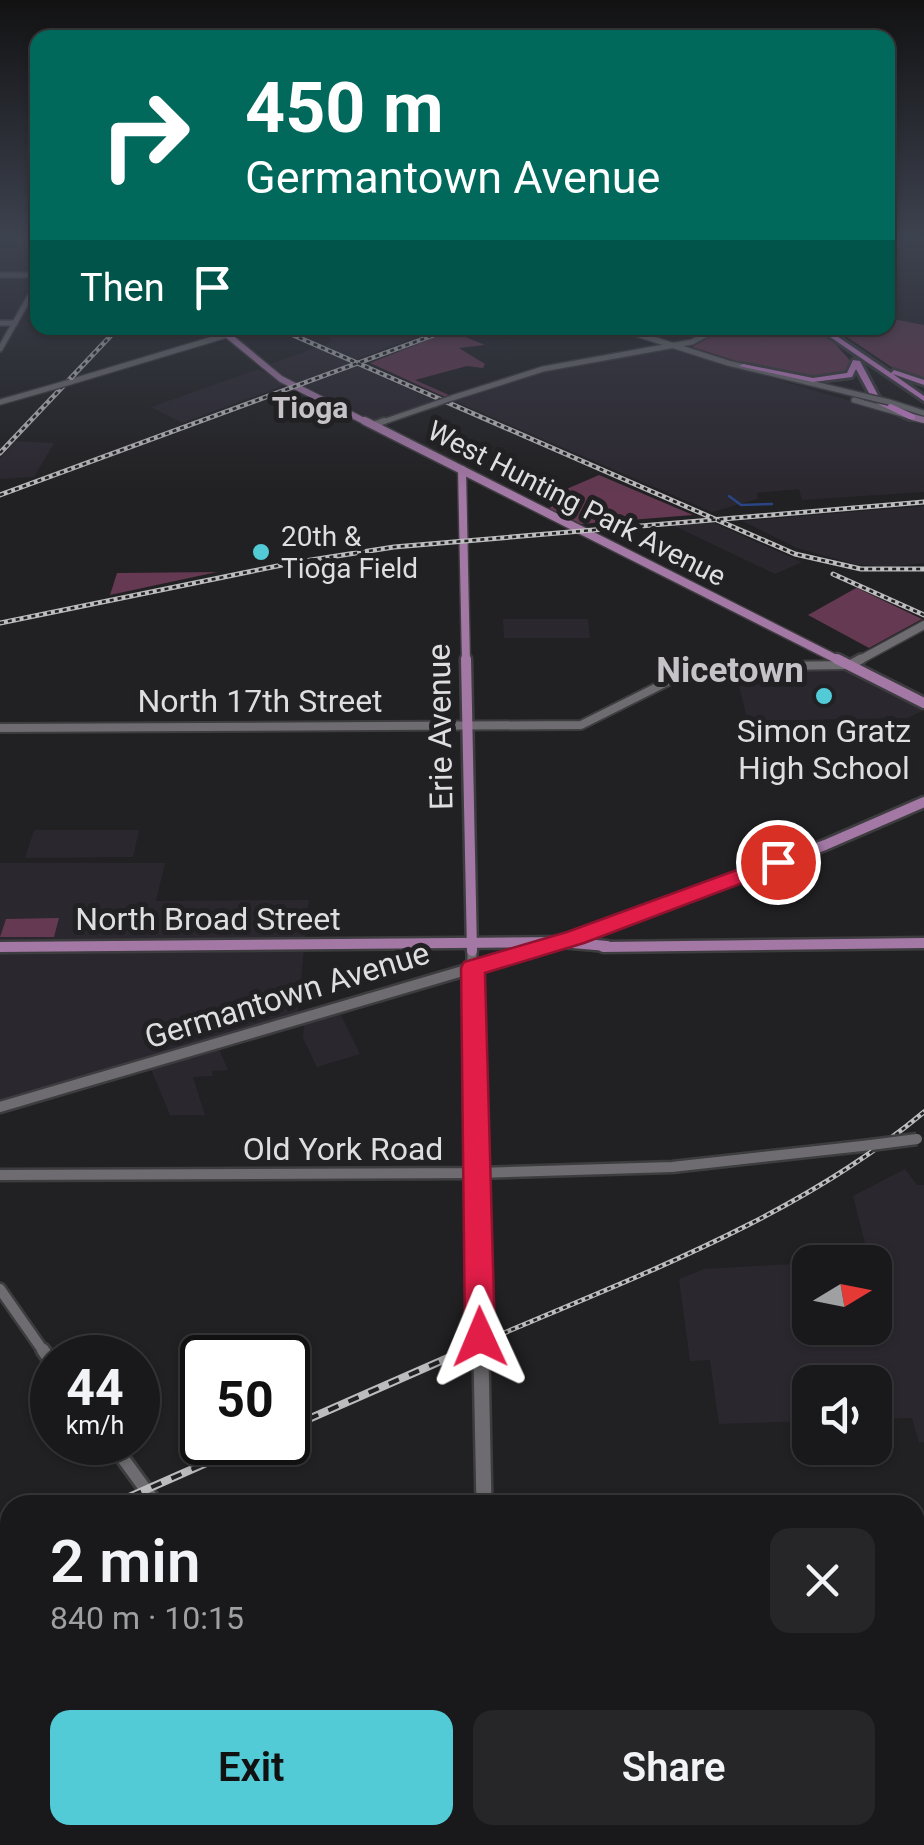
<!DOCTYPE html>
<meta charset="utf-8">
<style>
:root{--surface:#19181a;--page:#262527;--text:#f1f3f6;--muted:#9fa0a2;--line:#373739;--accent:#52cbd7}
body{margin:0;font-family:Roboto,sans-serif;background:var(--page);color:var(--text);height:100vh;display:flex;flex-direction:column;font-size:38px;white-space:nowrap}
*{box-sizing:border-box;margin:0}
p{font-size:32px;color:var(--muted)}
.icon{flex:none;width:55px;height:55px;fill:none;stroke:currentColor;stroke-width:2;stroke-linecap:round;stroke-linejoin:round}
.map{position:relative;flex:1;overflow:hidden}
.panel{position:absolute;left:0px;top:1495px;width:925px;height:350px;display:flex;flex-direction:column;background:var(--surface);border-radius:30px 30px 0 0;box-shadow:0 2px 8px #0004,0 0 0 2px var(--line)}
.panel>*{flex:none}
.banner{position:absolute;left:30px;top:30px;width:865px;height:305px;border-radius:20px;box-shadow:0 2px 8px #0004,0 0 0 2px var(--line);background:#00695c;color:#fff;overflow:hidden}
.needle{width:65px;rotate:80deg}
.buttons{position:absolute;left:792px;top:1245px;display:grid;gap:20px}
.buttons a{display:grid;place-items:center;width:100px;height:100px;border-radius:20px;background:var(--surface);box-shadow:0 2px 8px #0004,0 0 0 2px var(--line);font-size:50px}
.speed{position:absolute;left:30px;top:1335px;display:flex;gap:20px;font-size:50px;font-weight:700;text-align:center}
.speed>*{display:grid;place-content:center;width:130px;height:130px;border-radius:50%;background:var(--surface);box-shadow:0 2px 8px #0004,0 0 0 2px var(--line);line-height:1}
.speed small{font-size:25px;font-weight:400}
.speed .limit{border:5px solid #111;border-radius:15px;background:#fff;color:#111}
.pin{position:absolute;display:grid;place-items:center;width:85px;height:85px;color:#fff;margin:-42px;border:5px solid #fff;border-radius:50%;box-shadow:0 2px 10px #0007}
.me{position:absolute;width:110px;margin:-55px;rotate:359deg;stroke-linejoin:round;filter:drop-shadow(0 0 8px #0008)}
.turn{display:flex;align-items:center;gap:35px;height:210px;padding:0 50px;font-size:45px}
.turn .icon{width:130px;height:130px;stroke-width:2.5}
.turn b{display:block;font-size:70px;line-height:85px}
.then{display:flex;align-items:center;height:95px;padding:0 50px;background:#0003;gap:20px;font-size:38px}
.round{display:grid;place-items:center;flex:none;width:105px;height:105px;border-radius:20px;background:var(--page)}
.head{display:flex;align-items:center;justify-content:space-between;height:170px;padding:0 50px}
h1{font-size:60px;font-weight:600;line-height:75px}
.button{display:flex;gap:20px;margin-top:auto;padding:20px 50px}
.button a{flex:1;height:115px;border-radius:20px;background:var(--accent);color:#111;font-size:40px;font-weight:600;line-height:115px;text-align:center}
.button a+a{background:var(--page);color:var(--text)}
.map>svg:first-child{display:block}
</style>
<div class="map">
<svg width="924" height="1845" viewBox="0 0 924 1845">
<rect width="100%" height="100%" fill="#212022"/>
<g fill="#2b272f">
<path d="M359,328H440L349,362L435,401L375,421L284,375L271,364L332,342L329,337Z"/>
<path d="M670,349L924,422V492L802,500L799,489L757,493L758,499L712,512L455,401L546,371Z"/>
<path d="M259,369L285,385L182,423L151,407Z"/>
<path d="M16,441L54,443L34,477L0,479V458Z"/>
<path d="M924,506V563L887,567L854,564L797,548L742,521Z"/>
<path d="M709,521L802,562L775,574L670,524Z"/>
<path d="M503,619H588L590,638H504Z"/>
<path d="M735,671H850L924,710L908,718L748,721Z"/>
<path d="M34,830H139L133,857L25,858Z"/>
<path d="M0,863H165L156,901L309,900L297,1019L217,1044L228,1070L212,1071L213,1076L193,1077L205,1115H170L149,1064L0,1104Z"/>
<path d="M340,1013L360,1054L317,1067L303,1038L304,1024Z"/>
<path d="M905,1169L917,1185H924V1442L919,1443L912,1418L875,1419V1382H810V1421L719,1424L710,1360L690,1361L679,1279L704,1269L810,1263V1328H875V1262H817L869,1259L853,1196Z"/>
</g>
<g fill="#643951">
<path d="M888,318L924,325V381L896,370L847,337L830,338L854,365L851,372L813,380L758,368L692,347L725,328H815L827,336L842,335L833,328H888Z"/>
<path d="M451,331L485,345L459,348L485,364L483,368L467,366L415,380L449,395L445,397L370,363Z"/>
<path d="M599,475L693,515L581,524L547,509L559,503L548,497Z"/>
<path d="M217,572L110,595L117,573Z"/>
<path d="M856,588H857L922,619L869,648L808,615Z"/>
<path d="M59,918L54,937H0L6,919Z"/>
</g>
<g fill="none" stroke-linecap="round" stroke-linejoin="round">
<path stroke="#2a4584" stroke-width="2.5" d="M729,496L741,505L772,504"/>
<defs>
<g id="tertiary-far4">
<path d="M0,275H38"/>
<path d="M0,323H15"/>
<path d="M70,382L250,328"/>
<path d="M452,398L543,369L692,342L719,328"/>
<path d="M0,402L53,387"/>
<path d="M377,424L435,404"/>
</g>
<path id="tertiary-far3" d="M373,425L384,421"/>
<path id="tertiary-far2" d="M0,728L581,725L697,667L848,665"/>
<g id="tertiary-far1">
<path d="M0,1107L473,968"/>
<path d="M0,1175L479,1173L672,1167L871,1145"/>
<path d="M0,1289L44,1352"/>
</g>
<g id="tertiary">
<path d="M43,1350L52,1363"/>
<path d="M111,1442L157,1505"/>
<path d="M915,1626H924"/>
<path d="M0,1636H10"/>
<path d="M411,1835L419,1845"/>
</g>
<g id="secondary-far4">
<path d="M618,328L728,363L864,396"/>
<path d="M0,349L38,282"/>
<path d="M854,400L909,416"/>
<path d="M889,402L924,413"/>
</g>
<path id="secondary-far3" d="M856,662L924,625"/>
<g id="secondary-far2">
<path d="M850,665L861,659"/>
<path d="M472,951V965"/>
<path d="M483,965L538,949"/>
</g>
<g id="secondary-far1">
<path d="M472,963L480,1337"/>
<path d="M473,968L492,963"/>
</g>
<g id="secondary">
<path d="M481,1357L484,1505"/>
<path d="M490,1835L491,1845"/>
</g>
<g id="primary-far2">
<path d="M26,236L38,241"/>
<path d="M219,328L281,379L370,424"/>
<path d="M912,417L924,420"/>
</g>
<g id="primary-far1">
<path d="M365,421L842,662"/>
<path d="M462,470L466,662"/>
</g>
<g id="primary">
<path d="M466,659L472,951"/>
<path d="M837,659L924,703"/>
<path d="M569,940L825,845L924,802"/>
<path d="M0,947L561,942L607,946"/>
<path d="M603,947L924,943"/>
</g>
<g id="motorway">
<path d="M817,328H825L891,373L894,370L924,380V385L893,374L924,396V401Z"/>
<path d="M853,360L860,361L880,399L915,415V419H909L874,402L856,369L852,377L813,382L739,366L743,364L813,378L847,373Z"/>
</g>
</defs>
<use href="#tertiary-far4" stroke="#3d3c3f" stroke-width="8"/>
<use href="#tertiary-far3" stroke="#3d3c3f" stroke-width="10"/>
<use href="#tertiary-far2" stroke="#3d3c3f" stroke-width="12"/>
<use href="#tertiary-far1" stroke="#3d3c3f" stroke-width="15"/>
<use href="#tertiary" stroke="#3d3c3f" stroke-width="18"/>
<use href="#secondary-far4" stroke="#3d3c3f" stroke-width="8"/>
<use href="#secondary-far3" stroke="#3d3c3f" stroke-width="11"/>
<use href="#secondary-far2" stroke="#3d3c3f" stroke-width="14"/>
<use href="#secondary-far1" stroke="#3d3c3f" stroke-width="16"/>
<use href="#secondary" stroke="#3d3c3f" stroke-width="20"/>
<use href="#primary-far2" stroke="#3d3c3f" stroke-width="9"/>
<use href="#primary-far1" stroke="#3d3c3f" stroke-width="11"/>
<use href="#primary" stroke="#3d3c3f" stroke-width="15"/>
<use href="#motorway" stroke="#3d3c3f" stroke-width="6"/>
<use href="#tertiary-far4" stroke="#6e6c70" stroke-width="5"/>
<use href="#tertiary-far3" stroke="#6e6c70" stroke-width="6"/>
<use href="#tertiary-far2" stroke="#6e6c70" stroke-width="8"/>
<use href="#tertiary-far1" stroke="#6e6c70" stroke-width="10"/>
<use href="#tertiary" stroke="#6e6c70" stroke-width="12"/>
<use href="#secondary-far4" stroke="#6e6c70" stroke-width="5"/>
<use href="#secondary-far3" stroke="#6e6c70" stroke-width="8"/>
<use href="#secondary-far2" stroke="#6e6c70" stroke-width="9"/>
<use href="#secondary-far1" stroke="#6e6c70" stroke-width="11"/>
<use href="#secondary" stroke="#6e6c70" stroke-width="15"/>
<use href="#primary-far2" stroke="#a378a5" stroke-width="6"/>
<use href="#primary-far1" stroke="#a378a5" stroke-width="8"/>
<use href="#primary" stroke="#a378a5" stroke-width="10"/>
<use href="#motorway" fill="#c680c9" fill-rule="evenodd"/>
<defs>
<g id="rail-far1">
<path d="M277,328L795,554L861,569H924"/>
<path d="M0,453L118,328"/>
<path d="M0,495L453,328"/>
<path d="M833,574L924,615"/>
<path d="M0,623L292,563L394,547L924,502"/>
<path d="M460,1352C619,1282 790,1224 924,1112"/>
</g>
<g id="rail">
<path d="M288,1428L466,1350"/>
<path d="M111,1505L254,1442"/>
<path d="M0,1553L10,1549"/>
</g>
</defs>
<use href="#rail-far1" stroke="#bcbbbd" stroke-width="5"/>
<use href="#rail" stroke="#bcbbbd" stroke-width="8"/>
<use href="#rail-far1" stroke="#212022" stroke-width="2.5" stroke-dasharray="4" stroke-linecap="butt"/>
<use href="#rail" stroke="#212022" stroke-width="4" stroke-dasharray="11" stroke-linecap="butt"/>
<defs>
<g id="tertiary-bridge-far1">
<path d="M53,387L70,382"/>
<path d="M435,404L452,398"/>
</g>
<path id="tertiary-bridge" d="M871,1145L917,1139"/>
<path id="secondary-bridge-far2" d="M864,396L889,402"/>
<path id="secondary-bridge-far1" d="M480,1337L481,1352"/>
<path id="secondary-bridge" d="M481,1350V1357"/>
</defs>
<use href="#tertiary-bridge-far1" stroke="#3d3c3f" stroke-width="8" stroke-linecap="butt"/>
<use href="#tertiary-bridge" stroke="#3d3c3f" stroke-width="15" stroke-linecap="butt"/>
<use href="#secondary-bridge-far2" stroke="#3d3c3f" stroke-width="8" stroke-linecap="butt"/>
<use href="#secondary-bridge-far1" stroke="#3d3c3f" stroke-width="16" stroke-linecap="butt"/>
<use href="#secondary-bridge" stroke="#3d3c3f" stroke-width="20" stroke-linecap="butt"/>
<use href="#tertiary-bridge-far1" stroke="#6e6c70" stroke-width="5"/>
<use href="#tertiary-bridge" stroke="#6e6c70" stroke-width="10"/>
<use href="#secondary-bridge-far2" stroke="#6e6c70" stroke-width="5"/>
<use href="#secondary-bridge-far1" stroke="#6e6c70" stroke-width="11"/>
<use href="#secondary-bridge" stroke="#6e6c70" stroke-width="15"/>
</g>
<linearGradient id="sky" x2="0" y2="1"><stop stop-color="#121213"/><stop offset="0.48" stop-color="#3d424f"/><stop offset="1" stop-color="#3d424f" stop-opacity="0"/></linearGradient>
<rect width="924" height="494" fill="url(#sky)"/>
<path fill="#e11d48" stroke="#92132f" stroke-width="2.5" d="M778,855L788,862L785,867L584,943L485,973L495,1337L491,1346L480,1349L470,1346L465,1337L461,968L464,962L567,932Z"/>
<g fill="#52cbd7" stroke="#212022" stroke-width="4">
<circle cx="261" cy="552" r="10"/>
<circle cx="824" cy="696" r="10"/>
</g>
<g text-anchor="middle" stroke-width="10" stroke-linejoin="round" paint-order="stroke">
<g font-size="28" fill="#dedddf" stroke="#212022">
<text transform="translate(577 503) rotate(27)" y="10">West Hunting Park Avenue</text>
</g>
<g font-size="28" fill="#dedddf" stroke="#212022" text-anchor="start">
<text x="281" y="546">20th &amp;<tspan x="281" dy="32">Tioga Field</tspan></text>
</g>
<g font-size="30" font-weight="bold" fill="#c5c3c7" stroke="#212022">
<text x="310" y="418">Tioga</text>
</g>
<g font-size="32" fill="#dedddf" stroke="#212022">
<text x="260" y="712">North 17th Street</text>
<text transform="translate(440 727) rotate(-91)" y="11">Erie Avenue</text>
<text x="208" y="930">North Broad Street</text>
<text transform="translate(287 995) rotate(-17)" y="11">Germantown Avenue</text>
<text x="343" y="1160">Old York Road</text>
</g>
<g font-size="32" fill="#dedddf" stroke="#212022">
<text x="824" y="742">Simon Gratz<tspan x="824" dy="37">High School</tspan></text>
</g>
<g font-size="35" font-weight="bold" fill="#c5c3c7" stroke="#212022">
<text x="730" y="682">Nicetown</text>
</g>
</g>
</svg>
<div class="buttons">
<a><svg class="needle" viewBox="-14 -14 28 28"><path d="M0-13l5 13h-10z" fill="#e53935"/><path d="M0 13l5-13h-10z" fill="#9fa0a2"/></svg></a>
<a><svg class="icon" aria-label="sound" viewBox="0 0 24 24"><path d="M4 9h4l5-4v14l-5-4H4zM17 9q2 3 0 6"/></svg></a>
</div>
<div class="speed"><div>44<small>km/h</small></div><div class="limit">50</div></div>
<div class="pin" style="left:778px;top:862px;background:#d93025"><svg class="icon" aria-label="arrive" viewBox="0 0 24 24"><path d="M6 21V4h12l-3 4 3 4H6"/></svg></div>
<svg class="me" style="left:480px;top:1337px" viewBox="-20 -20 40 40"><path d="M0-17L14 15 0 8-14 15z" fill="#e11d48" stroke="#fff" stroke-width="4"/></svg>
<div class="banner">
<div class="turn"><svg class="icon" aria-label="right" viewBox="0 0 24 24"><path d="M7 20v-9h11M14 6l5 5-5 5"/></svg><div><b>450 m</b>Germantown Avenue</div></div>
<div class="then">Then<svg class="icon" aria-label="arrive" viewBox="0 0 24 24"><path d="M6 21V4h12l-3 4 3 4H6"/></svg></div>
</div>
<section class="panel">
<div class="head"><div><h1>2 min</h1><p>840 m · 10:15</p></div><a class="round"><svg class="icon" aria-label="close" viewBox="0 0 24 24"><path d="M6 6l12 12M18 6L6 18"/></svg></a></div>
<div class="button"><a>Exit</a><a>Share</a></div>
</section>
</div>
